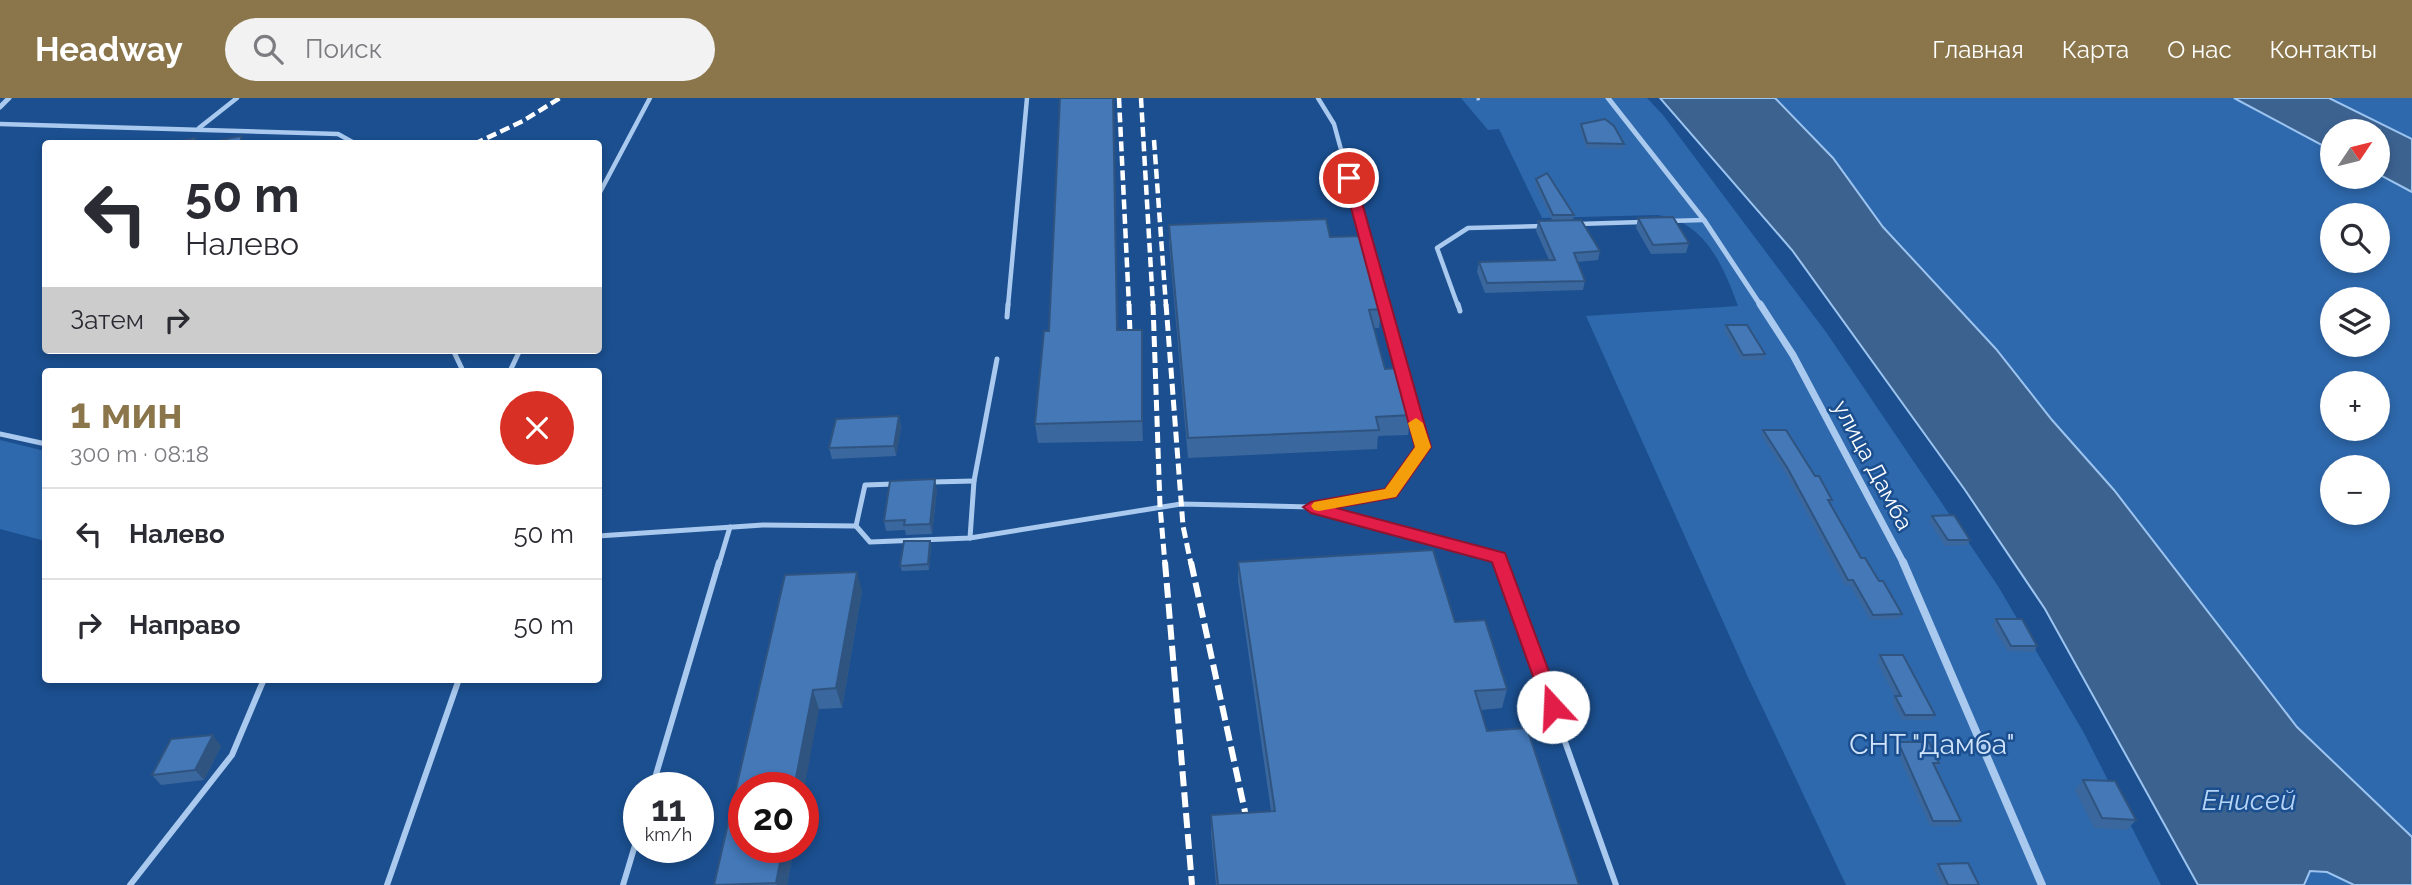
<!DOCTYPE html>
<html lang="ru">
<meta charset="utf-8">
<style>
:root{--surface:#fff;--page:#f2f2f3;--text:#2b2b33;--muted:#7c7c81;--line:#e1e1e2;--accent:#8a764a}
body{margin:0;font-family:Raleway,sans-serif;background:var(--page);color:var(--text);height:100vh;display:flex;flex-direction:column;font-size:26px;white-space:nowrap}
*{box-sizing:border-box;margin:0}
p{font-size:23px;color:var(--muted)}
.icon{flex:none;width:38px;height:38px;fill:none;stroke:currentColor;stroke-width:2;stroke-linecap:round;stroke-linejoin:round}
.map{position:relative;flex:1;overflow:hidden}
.side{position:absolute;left:42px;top:270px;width:560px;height:315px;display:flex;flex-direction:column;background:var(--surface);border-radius:7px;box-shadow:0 4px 10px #0003}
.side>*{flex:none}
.hud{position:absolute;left:42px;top:42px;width:560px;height:214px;border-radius:7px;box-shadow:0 4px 10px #0003;background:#fff;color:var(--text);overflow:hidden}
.needle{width:46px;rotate:55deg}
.buttons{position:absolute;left:2320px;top:21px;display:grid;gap:14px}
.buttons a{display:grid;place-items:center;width:70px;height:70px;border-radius:50%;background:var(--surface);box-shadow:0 4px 10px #0003;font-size:35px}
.speed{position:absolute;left:623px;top:674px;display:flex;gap:14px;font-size:35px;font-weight:700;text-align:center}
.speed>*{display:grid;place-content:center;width:91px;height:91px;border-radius:50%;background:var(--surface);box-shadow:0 4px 10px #0003;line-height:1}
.speed small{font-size:18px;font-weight:400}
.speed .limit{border:10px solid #d22;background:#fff;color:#111}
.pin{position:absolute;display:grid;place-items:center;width:60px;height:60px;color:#fff;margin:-30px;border:4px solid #fff;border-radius:50%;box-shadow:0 2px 7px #0007}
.me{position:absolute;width:77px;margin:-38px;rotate:340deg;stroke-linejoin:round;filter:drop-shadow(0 0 5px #0008)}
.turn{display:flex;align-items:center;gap:24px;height:147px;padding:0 28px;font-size:32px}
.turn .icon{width:91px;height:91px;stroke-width:2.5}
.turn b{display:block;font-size:49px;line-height:60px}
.then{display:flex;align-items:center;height:66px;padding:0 28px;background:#0003;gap:14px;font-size:26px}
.round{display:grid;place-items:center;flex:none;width:74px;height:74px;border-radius:37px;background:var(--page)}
.head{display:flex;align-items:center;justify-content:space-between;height:119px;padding:0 28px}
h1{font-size:42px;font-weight:700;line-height:52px;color:var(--accent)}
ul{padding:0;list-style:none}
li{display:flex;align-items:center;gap:21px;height:91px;padding:0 28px;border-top:2px solid var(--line)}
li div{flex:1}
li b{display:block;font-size:26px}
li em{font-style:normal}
header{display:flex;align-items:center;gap:42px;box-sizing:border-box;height:98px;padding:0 35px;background:var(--accent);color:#fff}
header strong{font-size:33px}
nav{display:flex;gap:38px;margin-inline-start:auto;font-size:24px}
.search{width:490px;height:63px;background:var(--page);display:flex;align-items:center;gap:18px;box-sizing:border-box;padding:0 24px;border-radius:38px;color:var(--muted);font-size:26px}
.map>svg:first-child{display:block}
</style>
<header>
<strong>Headway</strong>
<div class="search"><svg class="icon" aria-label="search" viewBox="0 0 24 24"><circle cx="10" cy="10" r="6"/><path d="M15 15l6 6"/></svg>Поиск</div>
<nav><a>Главная</a><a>Карта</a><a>О нас</a><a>Контакты</a></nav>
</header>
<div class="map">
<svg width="2412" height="787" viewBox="0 0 2412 787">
<rect width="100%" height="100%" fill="#1b4f8f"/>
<g fill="#2e69ad" fill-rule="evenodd">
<path d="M1461,0H1647L1663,17L1826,234L1998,488L2084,635L2161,787H1846L1747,577L1586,218L1738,208C1723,167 1705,124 1658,117L1542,120L1499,31L1488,32Z"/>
<path d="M1775,0H2234L2333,53V79H2378V76L2412,94V739L2297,629L2114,392L2052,321L1996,251L1883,128L1833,60ZM2333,117H2378V163H2333ZM2333,201H2378V247H2333ZM2333,285H2378V331H2333ZM2333,369H2378V415H2333Z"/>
<path d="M2329,0H2412V41Z"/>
<path d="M0,342L45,353V443L0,431Z"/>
<path d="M2309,773L2327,774L2354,787H2304Z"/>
</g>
<g fill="#3c6290" stroke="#9cc4f0" stroke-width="2">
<path d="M1660,0H1775L1833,60L1883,129L1996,251L2052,322L2114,392L2297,629L2412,739V787H2354L2327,774L2310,773L2304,787H2198L2045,511L1965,392L1792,152Z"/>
<path d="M2234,0H2329L2412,41V94L2378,76V33H2333V53Z"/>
</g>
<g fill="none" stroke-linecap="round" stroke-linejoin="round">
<path stroke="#a9c9ee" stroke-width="3.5" stroke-dasharray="2.5 4.5" stroke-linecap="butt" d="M1478,0L1479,5"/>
<g stroke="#a9c9ee" stroke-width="4.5">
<path d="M1318,0L1334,26L1384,208"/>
<path d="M0,26L338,36L356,46"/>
<path d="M199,30L237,0"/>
<path d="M598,98L650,0"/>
<path d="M1669,123L1704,122"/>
<path d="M1578,126L1642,124"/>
<path d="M1008,208L1027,0"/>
<path d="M1458,208L1437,150L1468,130L1544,128"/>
</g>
<g stroke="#a9c9ee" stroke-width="5">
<path d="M1458,206L1460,213"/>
<path d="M1007,219L1008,206"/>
<path d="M453,252L463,273"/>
<path d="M510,273L520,252"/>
<path d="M0,336L46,346"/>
<path d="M932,384L974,383"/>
<path d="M1314,409L1390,395L1423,349L1384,206"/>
<path d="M856,428L870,444L970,440L1181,406L1311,409L1499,459L1502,466"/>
<path d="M598,438L763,427L856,428L865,387L894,386"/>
<path d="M970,440L974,383L997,261"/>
<path d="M719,466L730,429"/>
</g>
<g stroke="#a9c9ee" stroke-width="6">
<path d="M1501,464L1616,787"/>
<path d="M652,690L719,464"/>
<path d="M130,787L232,657L264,581"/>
<path d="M387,787L459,581"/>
<path d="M623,787L639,734"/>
</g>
<g stroke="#a9c9ee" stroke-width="5">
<path d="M1608,0L1704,122L1761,208"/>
<path d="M0,9L9,0"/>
</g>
<path stroke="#a9c9ee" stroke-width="7" d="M1760,206L1793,257L1904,466"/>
<path stroke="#a9c9ee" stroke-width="8" d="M1903,464L2042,787"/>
<g stroke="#fff" stroke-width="4.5" stroke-dasharray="10 4.5" stroke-linecap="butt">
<path d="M1119,0L1129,208"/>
<path d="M1141,0L1153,208"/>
<path d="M1154,42L1166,208"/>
<path d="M474,46L523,23L560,0"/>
</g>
<g stroke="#fff" stroke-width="5" stroke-dasharray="11 5" stroke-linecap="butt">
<path d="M1129,206L1130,236"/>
<path d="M1153,206L1160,408L1165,466"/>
<path d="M1166,206L1183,428L1191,466"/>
</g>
<g stroke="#fff" stroke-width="6" stroke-dasharray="15 6" stroke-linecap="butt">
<path d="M1165,464L1192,787"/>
<path d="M1191,464L1247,723"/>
</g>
</g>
<g fill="#3a679d">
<path d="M1581,26L1624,46L1623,51L1586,50L1580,31Z"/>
<path d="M1536,81L1574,117L1573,122H1552L1535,86Z"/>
<path d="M1638,120L1689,145L1686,155L1651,156L1636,130Z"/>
<path d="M1538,123L1600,153L1598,162L1577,164L1585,183L1583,192L1485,195L1477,174L1479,164L1549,162L1536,133Z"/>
<path d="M1169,127L1330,139L1381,211L1379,230H1374L1385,271L1411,317L1408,337L1378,338L1377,351L1188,360L1169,145Z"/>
<path d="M1726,227L1765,256L1763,262H1741L1724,233Z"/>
<path d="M1118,232H1142L1143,343L1038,345L1035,326Z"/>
<path d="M899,318L901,329L896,358L832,361L829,350Z"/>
<path d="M1763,332L1815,378L1832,402L1830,406L1861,460L1902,516L1899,521L1870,522L1850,487H1845L1786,376L1761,337Z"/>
<path d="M937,392L932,436L906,437L905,432L886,433L884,423Z"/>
<path d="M1932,418L1970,442L1967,447L1945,448L1929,423Z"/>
<path d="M930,443L931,448L929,472L902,473L900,468Z"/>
<path d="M1238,464L1455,524L1507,591L1502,610L1481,612L1487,633L1579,787H1216L1211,736V717L1271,713L1238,483Z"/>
<path d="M862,493L842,610L819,611L744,749H794L787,787H714Z"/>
<path d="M1996,521L2037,548L2034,554L2007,553L1992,527Z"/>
<path d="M1880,557L1935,617L1931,622H1902L1892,604L1895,599L1877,563Z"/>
<path d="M1898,644L1939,665L1936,670L1961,723L1958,728H1930L1895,649Z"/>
<path d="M221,648L204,682L161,687L152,677Z"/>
<path d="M2083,682L2136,722L2127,732L2094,730L2075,692Z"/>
<path d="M1938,766L1979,787H1942L1934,771Z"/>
</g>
<g fill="#305480">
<path d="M1113,0H1114L1118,251L1117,232Z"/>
<path d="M1142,232L1143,250V343L1142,323Z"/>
<path d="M899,318L901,329L896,358L894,348Z"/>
<path d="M935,381L937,392L932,436L930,426Z"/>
<path d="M930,443L931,448L929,472L928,466Z"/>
<path d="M857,474L862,493L842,610L836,590Z"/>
<path d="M813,592L819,611L803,697V690H794Z"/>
<path d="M213,637L221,648L204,682L195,672Z"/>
<path d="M783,749H794L787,787H777L776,785Z"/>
</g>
<g fill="#4478b7" stroke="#305480" stroke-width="2">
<path d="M1060,0H1113L1117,232H1142V323L1035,326L1044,233H1049Z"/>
<path d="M1605,21L1614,28L1624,46L1587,45L1581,26Z"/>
<path d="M241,38V46H203Z"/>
<path d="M195,40V46H168Z"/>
<path d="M1547,75L1574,117H1553L1536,81Z"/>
<path d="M1673,119L1689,145L1653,147L1638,120Z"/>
<path d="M1326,121L1330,139L1360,138L1381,211L1369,212L1385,271L1398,270L1411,317L1376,319L1379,332L1188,340L1169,127Z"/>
<path d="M1581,122L1600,153L1574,155L1585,183L1487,185L1479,164L1555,162L1538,123Z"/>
<path d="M1726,227H1747L1765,256L1743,257Z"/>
<path d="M899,318L894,348L829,350L836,321Z"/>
<path d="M1763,332H1786L1815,378H1819L1832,402H1828L1861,460H1865L1879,483H1883L1902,516L1873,517L1853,482H1848L1788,371Z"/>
<path d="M935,381L930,426L904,427L905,422L884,423L890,383Z"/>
<path d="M1954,417L1970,442H1948L1932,418Z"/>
<path d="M904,443H930L928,466L900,468Z"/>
<path d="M1433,452L1455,524L1485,522L1507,591L1475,593L1487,633L1527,630L1579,787H1218L1211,717L1275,713L1238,464Z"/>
<path d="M857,474L836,590L813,592L794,690H744V749H783L776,785L714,787L785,477Z"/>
<path d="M1996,521H2022L2037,548H2011Z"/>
<path d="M1880,557H1903L1935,617H1905L1895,598H1901Z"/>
<path d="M213,637L195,672L152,677L171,641Z"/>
<path d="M1898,644H1929L1939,665H1933L1961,723H1933Z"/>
<path d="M2083,682L2115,683L2136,722L2102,720Z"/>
<path d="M1968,765L1979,787H1948L1938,766Z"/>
</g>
<path fill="#e11d48" stroke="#92132f" stroke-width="2" d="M1349,77L1355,80L1431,349L1396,399L1336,410L1505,455L1562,609L1560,615L1553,617L1546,615L1544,609L1492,464L1311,415L1303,409L1311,404L1385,391L1415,349L1343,80Z"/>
<path fill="#f59e0b" d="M1416,320L1423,325L1431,349L1396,399L1319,413L1314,412L1311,408L1314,404L1385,391L1415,349L1408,325Z"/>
<g text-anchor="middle" stroke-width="5" stroke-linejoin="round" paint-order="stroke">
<g font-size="23" fill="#fff" stroke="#1b4f8f">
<text transform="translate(1873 367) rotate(62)" y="8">улица Дамба</text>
</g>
<g font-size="28" fill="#cfe3fa" stroke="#1b4f8f">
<text x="1932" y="656">СНТ "Дамба"</text>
</g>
<g font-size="28" font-style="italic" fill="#b5d3f5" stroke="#1b4f8f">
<text x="2249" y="712">Енисей</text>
</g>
</g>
</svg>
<div class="buttons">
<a><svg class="needle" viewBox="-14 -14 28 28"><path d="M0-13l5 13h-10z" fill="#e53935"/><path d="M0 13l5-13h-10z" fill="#7c7c81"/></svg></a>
<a><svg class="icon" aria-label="search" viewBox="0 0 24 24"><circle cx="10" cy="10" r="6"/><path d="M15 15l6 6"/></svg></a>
<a><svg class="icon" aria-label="layers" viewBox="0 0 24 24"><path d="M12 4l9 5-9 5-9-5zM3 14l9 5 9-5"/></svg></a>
<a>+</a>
<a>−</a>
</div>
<div class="speed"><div>11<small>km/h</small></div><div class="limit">20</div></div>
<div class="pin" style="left:1349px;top:80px;background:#d93025"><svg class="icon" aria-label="arrive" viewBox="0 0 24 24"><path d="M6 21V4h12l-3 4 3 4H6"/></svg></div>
<svg class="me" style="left:1553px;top:609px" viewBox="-20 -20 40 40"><circle r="19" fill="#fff"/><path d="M0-13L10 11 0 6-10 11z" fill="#e11d48"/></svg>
<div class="hud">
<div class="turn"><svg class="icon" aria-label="left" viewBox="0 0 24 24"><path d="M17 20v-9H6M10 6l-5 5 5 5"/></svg><div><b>50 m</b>Налево</div></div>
<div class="then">Затем<svg class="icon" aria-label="right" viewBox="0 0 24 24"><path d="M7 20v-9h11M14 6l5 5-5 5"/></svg></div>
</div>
<section class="side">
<div class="head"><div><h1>1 мин</h1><p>300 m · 08:18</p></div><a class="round" style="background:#d93025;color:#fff"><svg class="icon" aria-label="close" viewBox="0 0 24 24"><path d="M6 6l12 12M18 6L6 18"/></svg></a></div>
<ul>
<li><svg class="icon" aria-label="left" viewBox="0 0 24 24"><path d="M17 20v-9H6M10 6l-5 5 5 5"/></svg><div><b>Налево</b></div><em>50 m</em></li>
<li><svg class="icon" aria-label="right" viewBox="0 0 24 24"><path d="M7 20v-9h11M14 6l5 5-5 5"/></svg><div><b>Направо</b></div><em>50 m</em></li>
</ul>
</section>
</div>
